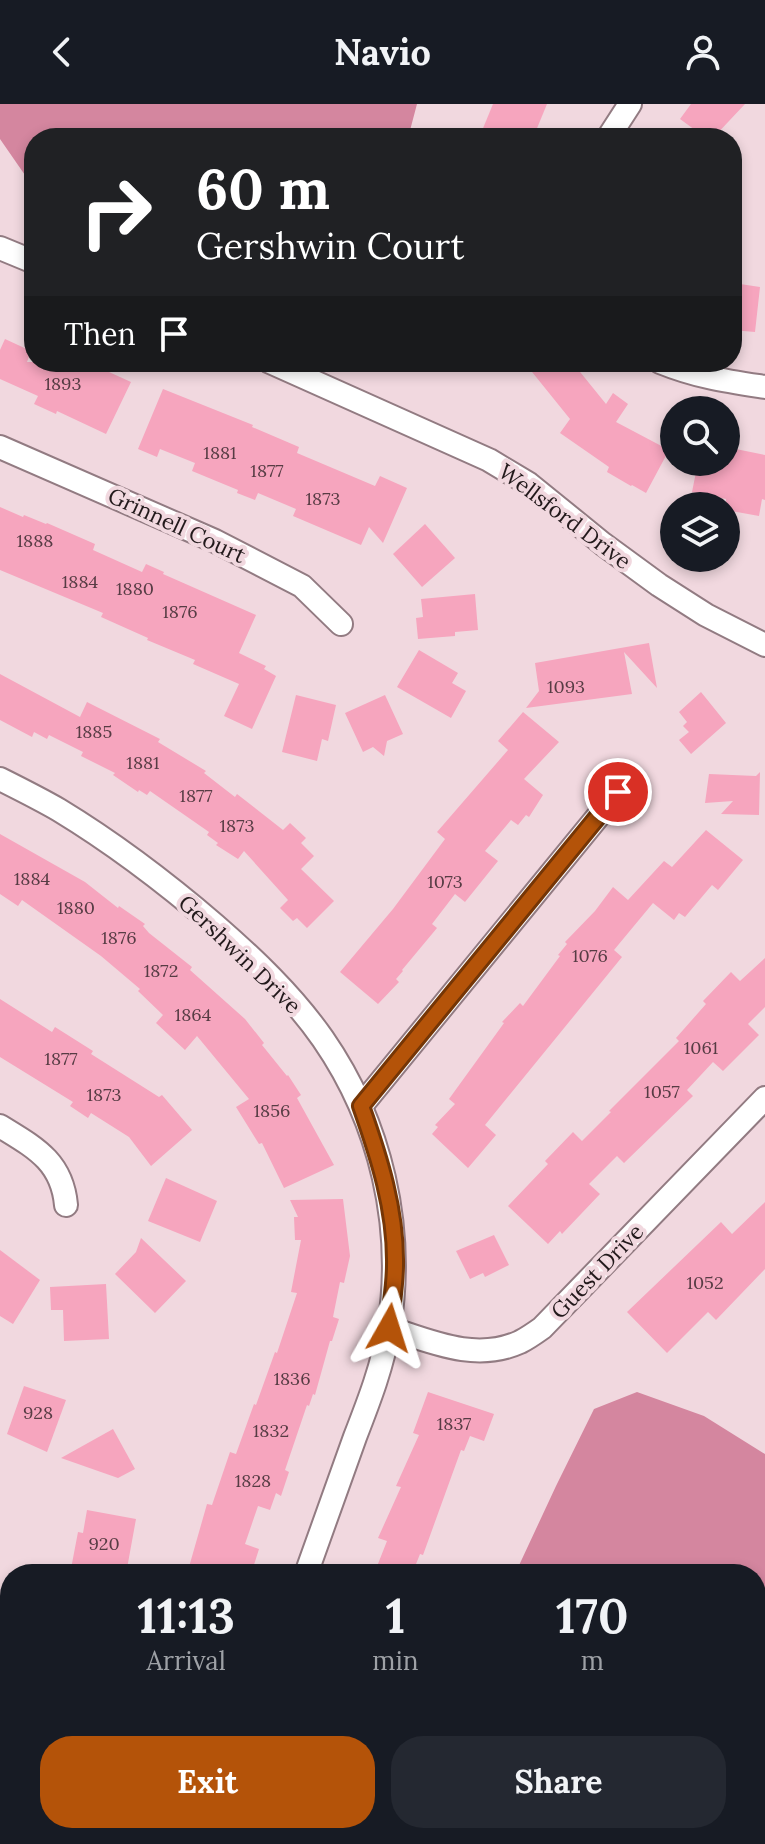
<!DOCTYPE html>
<style>
:root{--surface:#171b24;--page:#242831;--text:#f1f3f6;--muted:#9ea1a6;--accent:#b45309}
body{margin:0;font-family:Lora,serif;background:var(--page);color:var(--text);height:100vh;display:flex;flex-direction:column;font-size:30px;white-space:nowrap}
*{box-sizing:border-box;margin:0}
p{font-size:26px;color:var(--muted)}
.icon{flex:none;width:44px;height:44px;fill:none;stroke:currentColor;stroke-width:2;stroke-linecap:round;stroke-linejoin:round}
.map{position:relative;flex:1;overflow:hidden}
.panel{position:absolute;left:0px;top:1460px;width:766px;height:280px;display:flex;flex-direction:column;background:var(--surface);border-radius:32px 32px 0 0;box-shadow:0 4px 12px #0003}
.panel>*{flex:none}
.top-card{position:absolute;left:24px;top:24px;width:718px;height:244px;border-radius:32px;box-shadow:0 4px 12px #0003;background:#202124;color:#fff;overflow:hidden}
.buttons{position:absolute;left:660px;top:292px;display:grid;gap:16px}
.buttons a{display:grid;place-items:center;width:80px;height:80px;border-radius:50%;background:var(--surface);box-shadow:0 4px 12px #0003;font-size:40px}
.pin{position:absolute;display:grid;place-items:center;width:68px;height:68px;color:#fff;margin:-34px;border:4px solid #fff;border-radius:50%;box-shadow:0 2px 8px #0007}
.me{position:absolute;width:88px;margin:-44px;rotate:6deg;stroke-linejoin:round;filter:drop-shadow(0 0 6px #0008)}
.turn{display:flex;align-items:center;gap:28px;height:168px;padding:0 40px;font-size:36px}
.turn .icon{width:104px;height:104px;stroke-width:2.5}
.turn b{display:block;font-size:56px;line-height:68px}
.then{display:flex;align-items:center;height:76px;padding:0 40px;background:#0003;gap:16px;font-size:30px}
.eta{display:flex;justify-content:space-evenly;align-items:center;height:136px;text-align:center}
.eta b{font-size:48px;font-weight:700;line-height:56px}
.button{display:flex;gap:16px;margin-top:auto;padding:16px 40px}
.button a{flex:1;height:92px;border-radius:32px;background:var(--accent);color:#fff;font-size:32px;font-weight:700;line-height:92px;text-align:center}
.button a+a{background:var(--page);color:var(--text)}
header{display:flex;justify-content:space-between;align-items:center;height:104px;padding:0 40px;background:var(--surface);font-size:36px;font-weight:700}
.map>svg:first-child{display:block}
</style>
<header><svg class="icon" aria-label="back" viewBox="0 0 24 24"><path d="M15 5l-7 7 7 7"/></svg>Navio<svg class="icon" aria-label="person" viewBox="0 0 24 24"><circle cx="12" cy="8" r="4"/><path d="M4 21q1-7 8-7t8 7"/></svg></header>
<div class="map">
<svg width="765" height="1740" viewBox="0 0 765 1740">
<rect width="100%" height="100%" fill="#f1d8df"/>
<g fill="#d4869f">
<path d="M0,0H417L408,34H34V76L27,74L0,35Z"/>
<path d="M637,1288L704,1312L765,1350V1740H502L488,1730H756V1470H515L556,1382L594,1305Z"/>
</g>
<g fill="#f6a5be">
<path d="M493,0H547L533,34H479Z"/>
<path d="M691,0H745L713,34H689L695,26L680,15Z"/>
<path d="M740,180L760,183L755,228L732,226V194H738Z"/>
<path d="M5,235L31,247L27,258H87L131,278L106,330L57,307L56,310L34,300L38,292L0,275V246Z"/>
<path d="M524,258H572L606,300L613,289L628,300L616,318L669,346L646,389L632,381L631,382L607,368L609,363L560,329L570,315Z"/>
<path d="M163,285L253,321L252,323L299,343L297,349L375,382L380,372L407,384L383,439L369,423L361,441L293,412L296,405L258,389L255,396L237,389L238,386L192,367L195,359L160,345L157,353L138,345Z"/>
<path d="M726,343L765,351V396L762,395L759,412L726,406V395L692,388L698,358H726Z"/>
<path d="M0,403L23,413L24,411L46,420L47,419L95,440L93,446L142,468L146,460L164,468L163,470L256,511L239,549L266,562L264,565L276,572L252,625L224,612L239,580L193,560L195,556L147,536L148,534L101,513L103,509L0,466Z"/>
<path d="M425,420L455,454L422,483L393,450Z"/>
<path d="M475,490L478,526L455,528V532L418,535L416,514L423,513L421,495Z"/>
<path d="M649,539L657,584L624,548L632,590L526,604L539,587L535,559Z"/>
<path d="M419,546L458,569L452,579L466,587L451,614L397,583Z"/>
<path d="M0,570L80,613L87,598L160,635L158,638L206,667L204,669L235,693L237,690L283,726L290,719L306,734L301,739L314,752L301,765L334,797L307,824L297,814L293,817L280,804L288,796L244,747L238,755L216,741L218,739L207,731L209,728L150,687L147,691L139,686L138,688L113,671L115,669L81,652L83,648L49,631L47,635L34,628L32,633L0,616Z"/>
<path d="M701,588L726,619L691,650L679,636L689,628L683,622L687,618L679,608Z"/>
<path d="M296,591L336,601L328,637L322,635L317,657L282,648Z"/>
<path d="M385,591L403,630L387,637L384,652L373,643L363,648L345,609Z"/>
<path d="M523,608L559,638L524,675L543,691L529,713L526,711L518,721L511,716L485,747L498,757L465,798L455,790L432,820L437,824L402,866L403,867L396,875L399,878L378,900L340,868L393,805L445,735L437,728L508,646L498,637Z"/>
<path d="M760,668L759,711L721,710L733,697L705,699L709,670L756,672Z"/>
<path d="M706,726L743,756L718,786L712,781L685,813L679,809L674,816L653,799L614,846L622,853L485,1021L496,1031L468,1064L432,1030L438,1023L435,1021L455,1000L449,995L504,919L502,918L520,899L523,902L560,852L558,851L567,840L565,838L595,807L613,783L628,796L664,757L672,763Z"/>
<path d="M0,730L85,778L118,804L119,802L145,820L143,822L149,829L192,863L190,866L245,915L264,939L262,941L287,972L288,971L301,991L297,994L334,1061L284,1084L262,1039L259,1040L236,1003L249,995L197,932L185,946L156,919L163,911L138,887L140,885L101,852L22,796L18,802L0,790Z"/>
<path d="M765,854V903L748,920L759,931L723,967L713,958L687,986L693,992L624,1059L617,1052L589,1080L600,1090L562,1130L560,1127L548,1140L508,1102L548,1060L545,1057L573,1028L582,1037L611,1008L609,1007L679,937L676,934L706,900L703,897L731,868L740,877Z"/>
<path d="M0,895L52,928L55,923L93,947L91,950L159,993L162,991L192,1026L151,1062L129,1033L91,1009L88,1014L70,1002L73,998L0,953Z"/>
<path d="M166,1074L217,1097L200,1138L148,1117Z"/>
<path d="M343,1095L350,1152L344,1179L340,1178L333,1213L339,1215L332,1237H330L315,1291L313,1290L309,1302L307,1301L285,1366L289,1368L281,1392L276,1389L270,1406L258,1402L245,1440L259,1445L251,1470H187L207,1400L212,1401L230,1348L236,1350L254,1300L256,1301L275,1248L277,1249L297,1189L291,1188L301,1136H295L294,1113H298L290,1096Z"/>
<path d="M765,1098V1165L716,1216L708,1208L667,1249L627,1208L721,1118L732,1130Z"/>
<path d="M494,1131L509,1161L485,1173L483,1169L470,1175L456,1147Z"/>
<path d="M141,1134L186,1177L155,1209L115,1170L136,1148Z"/>
<path d="M0,1146L40,1176L13,1220L0,1212Z"/>
<path d="M106,1180L109,1235L64,1237L63,1206H51L50,1183Z"/>
<path d="M24,1282L66,1296L47,1348L7,1330Z"/>
<path d="M428,1288L494,1310L484,1337L470,1332L464,1347L461,1346L423,1451L420,1450L412,1470H374L387,1437L378,1434L401,1383L396,1382L419,1331L413,1329Z"/>
<path d="M113,1325L135,1365L118,1374L61,1354Z"/>
<path d="M87,1406L136,1415L126,1470H70L78,1428L83,1429Z"/>
</g>
<g fill="none" stroke-linecap="round" stroke-linejoin="round">
<defs>
<g id="minor">
<path d="M608,34L630,0"/>
<path d="M0,144L34,158"/>
<path d="M270,258L489,356L529,380L603,440L659,481L706,511L765,541"/>
<path d="M660,258C697,273 726,277 765,283"/>
<path d="M0,343L215,437L302,482L341,520"/>
<path d="M0,675C20,685 40,695 59,706C115,740 166,779 215,821C254,855 293,892 323,935C381,1019 405,1123 389,1223C383,1261 369,1297 355,1333C339,1379 322,1424 306,1470"/>
<path d="M361,1002L618,688"/>
<path d="M0,1022C34,1043 62,1057 66,1101"/>
<path d="M389,1224C432,1238 476,1258 520,1238C528,1234 535,1229 542,1224L765,994"/>
<path d="M207,1740L211,1730"/>
</g>
</defs>
<use href="#minor" stroke="#927b82" stroke-width="26"/>
<use href="#minor" stroke="#fff" stroke-width="22"/>
</g>
<g fill="none" stroke-linecap="round" stroke-linejoin="round">
<defs>
<path id="route" d="M389,1224C391,1203 395,1182 395,1161C396,1106 379,1053 361,1002L618,688"/>
</defs>
<use href="#route" stroke="#753606" stroke-width="20"/>
<use href="#route" stroke="#b45309" stroke-width="14"/>
</g>
<g text-anchor="middle" stroke-width="8" stroke-linejoin="round" paint-order="stroke">
<g font-size="18" fill="#573c44">
<text x="63" y="286">1893</text>
<text x="220" y="355">1881</text>
<text x="267" y="373">1877</text>
<text x="323" y="401">1873</text>
<text x="35" y="443">1888</text>
<text x="80" y="484">1884</text>
<text x="135" y="491">1880</text>
<text x="180" y="514">1876</text>
<text x="566" y="589">1093</text>
<text x="94" y="634">1885</text>
<text x="143" y="665">1881</text>
<text x="196" y="698">1877</text>
<text x="237" y="728">1873</text>
<text x="32" y="781">1884</text>
<text x="445" y="784">1073</text>
<text x="76" y="810">1880</text>
<text x="119" y="840">1876</text>
<text x="590" y="858">1076</text>
<text x="161" y="873">1872</text>
<text x="193" y="917">1864</text>
<text x="701" y="950">1061</text>
<text x="61" y="961">1877</text>
<text x="662" y="994">1057</text>
<text x="104" y="997">1873</text>
<text x="272" y="1013">1856</text>
<text x="705" y="1185">1052</text>
<text x="292" y="1281">1836</text>
<text x="38" y="1315">928</text>
<text x="454" y="1326">1837</text>
<text x="271" y="1333">1832</text>
<text x="253" y="1383">1828</text>
<text x="104" y="1446">920</text>
</g>
<g font-size="22" fill="#22191b" stroke="#f1d8df">
<text transform="translate(565 412) rotate(37)" y="8">Wellsford Drive</text>
<text transform="translate(177 421) rotate(25)" y="8">Grinnell Court</text>
<text transform="translate(240 850) rotate(44)" y="8">Gershwin Drive</text>
<text transform="translate(597 1167) rotate(-46)" y="8">Guest Drive</text>
</g>
</g>
</svg>
<div class="buttons">
<a><svg class="icon" aria-label="search" viewBox="0 0 24 24"><circle cx="10" cy="10" r="6"/><path d="M15 15l6 6"/></svg></a>
<a><svg class="icon" aria-label="layers" viewBox="0 0 24 24"><path d="M12 4l9 5-9 5-9-5zM3 14l9 5 9-5"/></svg></a>
</div>
<div class="pin" style="left:618px;top:688px;background:#d93025"><svg class="icon" aria-label="arrive" viewBox="0 0 24 24"><path d="M6 21V4h12l-3 4 3 4H6"/></svg></div>
<svg class="me" style="left:389px;top:1224px" viewBox="-20 -20 40 40"><path d="M0-17L14 15 0 8-14 15z" fill="#b45309" stroke="#fff" stroke-width="4"/></svg>
<div class="top-card">
<div class="turn"><svg class="icon" aria-label="right" viewBox="0 0 24 24"><path d="M7 20v-9h11M14 6l5 5-5 5"/></svg><div><b>60 m</b>Gershwin Court</div></div>
<div class="then">Then<svg class="icon" aria-label="arrive" viewBox="0 0 24 24"><path d="M6 21V4h12l-3 4 3 4H6"/></svg></div>
</div>
<section class="panel">
<div class="eta">
<div><b>11:13</b><p>Arrival</p></div>
<div><b>1</b><p>min</p></div>
<div><b>170</b><p>m</p></div>
</div>
<div class="button"><a>Exit</a><a>Share</a></div>
</section>
</div>
